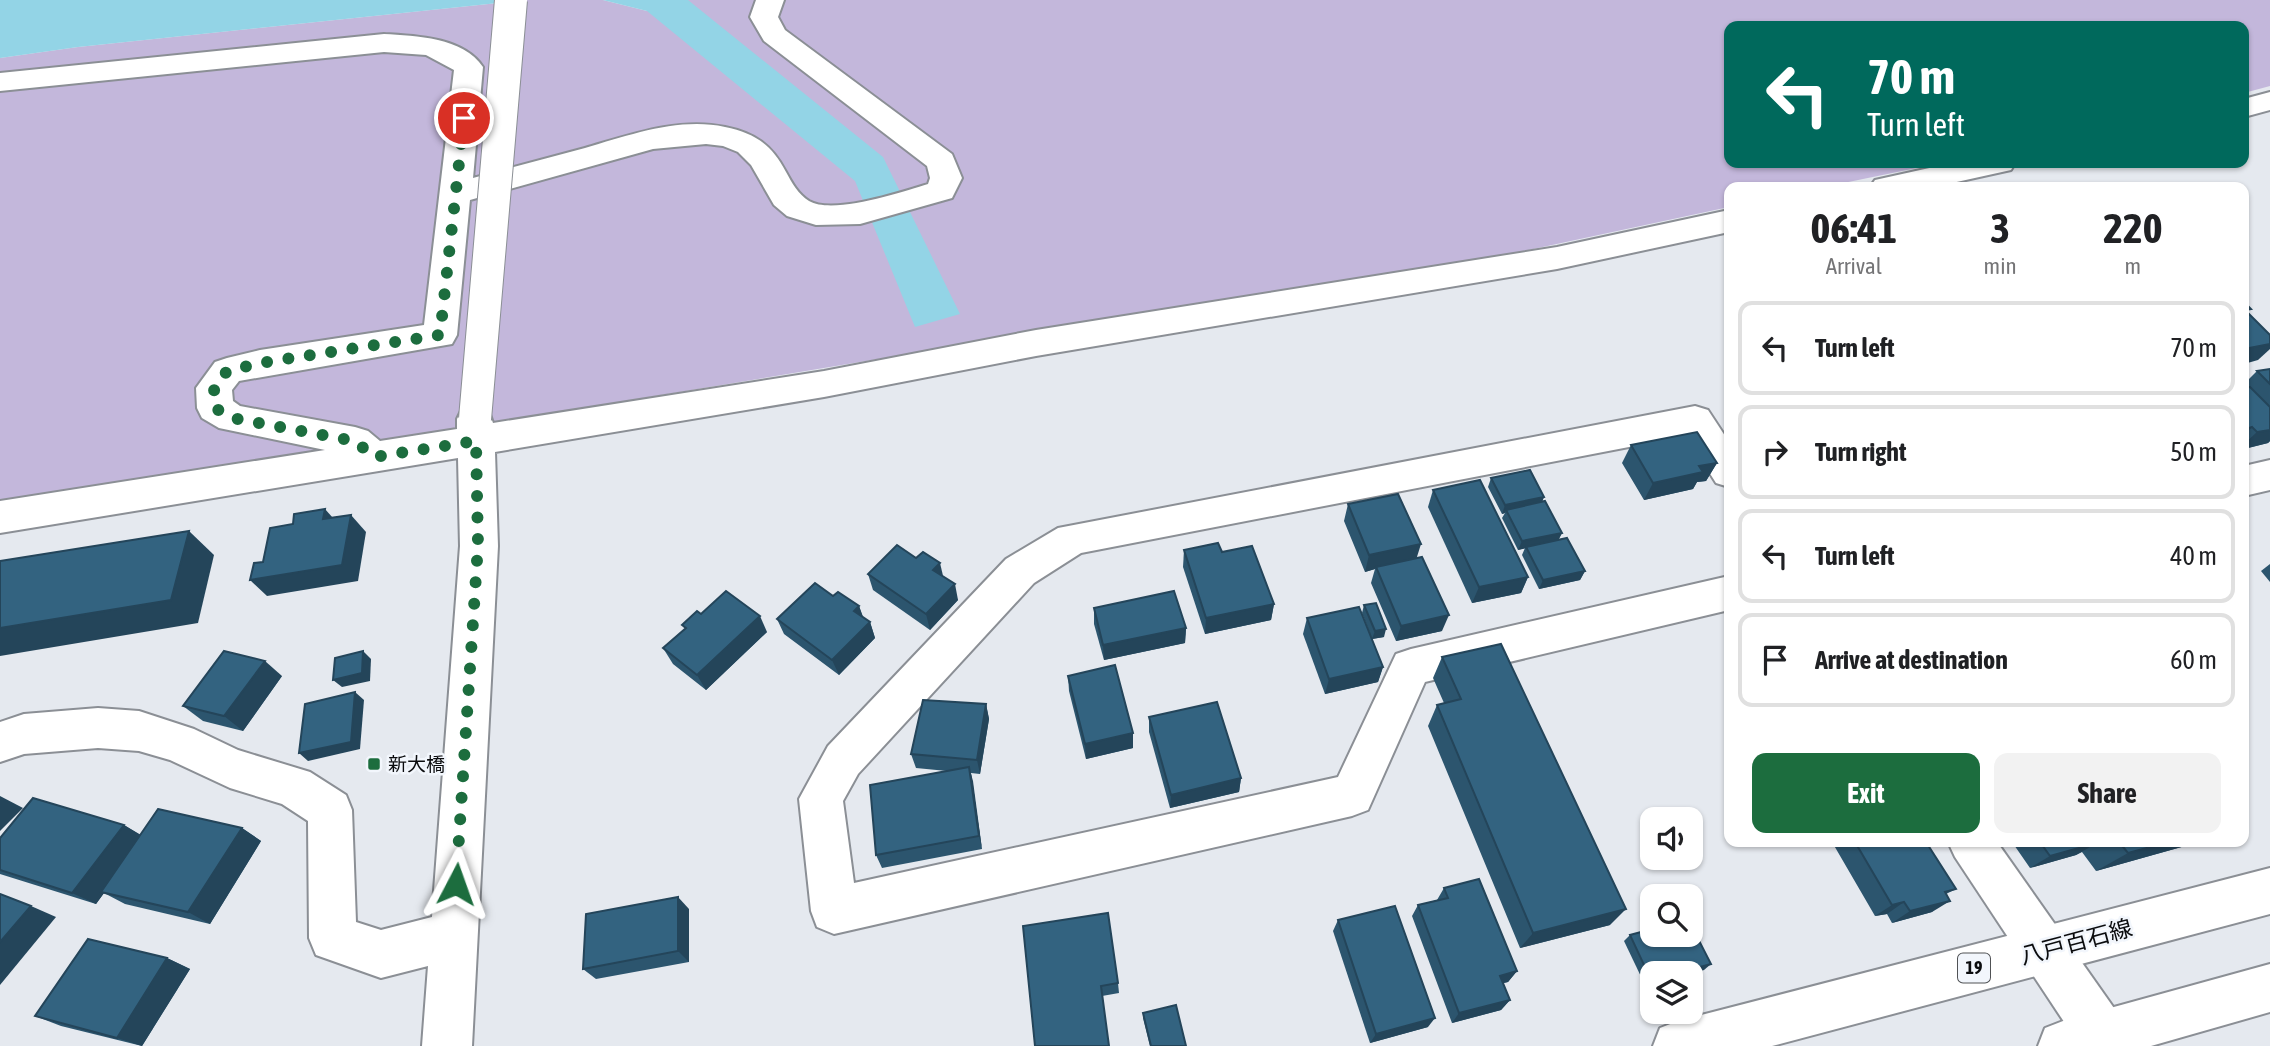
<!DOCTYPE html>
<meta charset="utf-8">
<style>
:root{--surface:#fff;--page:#f2f2f2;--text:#202124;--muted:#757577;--line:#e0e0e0;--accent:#1c6d3e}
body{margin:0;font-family:"Asap Condensed","Noto Sans JP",sans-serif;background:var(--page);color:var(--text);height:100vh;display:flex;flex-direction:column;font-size:26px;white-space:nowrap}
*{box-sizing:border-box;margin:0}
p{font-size:23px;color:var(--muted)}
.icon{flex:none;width:38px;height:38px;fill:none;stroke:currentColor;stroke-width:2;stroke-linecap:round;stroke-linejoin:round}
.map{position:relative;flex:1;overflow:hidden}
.side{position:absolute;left:1724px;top:182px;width:525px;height:665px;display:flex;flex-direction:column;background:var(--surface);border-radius:14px;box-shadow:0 2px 5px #0004}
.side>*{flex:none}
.hud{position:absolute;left:1724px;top:21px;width:525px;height:147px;border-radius:14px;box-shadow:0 2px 5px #0004;background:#00695c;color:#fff;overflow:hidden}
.fabs{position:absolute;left:1640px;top:807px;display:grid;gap:14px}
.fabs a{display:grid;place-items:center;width:63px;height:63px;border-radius:14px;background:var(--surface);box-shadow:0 2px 5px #0004;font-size:35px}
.pin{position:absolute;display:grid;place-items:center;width:60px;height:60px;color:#fff;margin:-30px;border:4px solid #fff;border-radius:50%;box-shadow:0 2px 7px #0007}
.me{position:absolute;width:77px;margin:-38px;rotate:4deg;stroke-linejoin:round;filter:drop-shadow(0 0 5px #0008)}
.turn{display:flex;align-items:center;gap:24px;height:147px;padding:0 28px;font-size:32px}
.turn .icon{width:91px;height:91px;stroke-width:2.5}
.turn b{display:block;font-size:49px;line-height:60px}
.eta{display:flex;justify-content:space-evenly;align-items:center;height:119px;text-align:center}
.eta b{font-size:42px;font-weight:700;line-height:49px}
.primary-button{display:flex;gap:14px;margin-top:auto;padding:14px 28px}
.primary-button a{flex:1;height:80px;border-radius:14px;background:var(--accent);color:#fff;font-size:28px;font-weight:700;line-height:80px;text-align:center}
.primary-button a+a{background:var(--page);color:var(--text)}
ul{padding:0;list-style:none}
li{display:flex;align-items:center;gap:21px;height:94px;margin:0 14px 10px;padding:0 14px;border:4px solid var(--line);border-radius:14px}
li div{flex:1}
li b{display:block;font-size:26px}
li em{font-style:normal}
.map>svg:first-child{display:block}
</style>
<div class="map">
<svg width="2270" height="1046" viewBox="0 0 2270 1046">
<rect width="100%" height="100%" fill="#e5e9ef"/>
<path fill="#c3b7db" d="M527,0H603L647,11L675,0H2270V86L2244,93V26H1729V163H1941L1824,187H1729V207L1510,254L535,416L0,501V58L78,47Z"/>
<g fill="#93d4e6">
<path d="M0,0H527L78,47L0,58Z"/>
<path d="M603,0H688L883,157L960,314L915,327L855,181L647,11Z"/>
</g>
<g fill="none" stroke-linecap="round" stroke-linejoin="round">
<defs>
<g id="minor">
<path d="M756,0H784L778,17L785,30L952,154L962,178L952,198L860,224L816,225L787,216L774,205L751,165L738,152L723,146L706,144L653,149L470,200L457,335L452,344L239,381L232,390L233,401L240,406L355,427L368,431L380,441L457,429V419L462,409L475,405L488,409L493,423L824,371L1036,330L1557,247L1729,210V232L1557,269L1036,356L824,397L495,452L498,546L472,1046H422L428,966L381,978L316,955L309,938L308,821L282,804L230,788L170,760L139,751L98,748L24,754L0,762V722L24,714L98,708L139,711L194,729L238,750L310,772L346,795L352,810L356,922L381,930L432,917L460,546L458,458L0,533V501L325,450L219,428L202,418L197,408L196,388L215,362L227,358L260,350L424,325L454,70L426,55L384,52L0,91V73L384,34C416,36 463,37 483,67L473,178C510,168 548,158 585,148C630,135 679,117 725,127C755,133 772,145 786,172C792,183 798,194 809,201C833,215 902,192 928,184L930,178L927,166L764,41L750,17Z"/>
<path d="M2270,92V110L2244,117V99Z"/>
<path d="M1952,163H2015L2011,170L1934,187H1870L1875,180Z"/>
<path d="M1695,406L1708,410L1729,442V487L1716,483L1686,436L1081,553L1034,583L858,774L843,801L854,883L1338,777L1396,654L1411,649L1729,576V610L1425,682L1368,810L1352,816L834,934L817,927L811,911L799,799L828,746L1006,559L1058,528Z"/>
<path d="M2270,460V490L2244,496V466Z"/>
<path d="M1948,842H1997L2128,1028L2135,1046H2080L1955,857Z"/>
</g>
<g id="major">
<path d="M2270,868V914L1772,1046H1653L1660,1028L1678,1021Z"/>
<path d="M2270,964V1012L2151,1046H2038L2045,1028L2063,1021Z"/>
</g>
</defs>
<use href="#minor" stroke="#8b8f95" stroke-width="4"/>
<use href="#major" stroke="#8b8f95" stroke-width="4"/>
<use href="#minor" fill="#fff" fill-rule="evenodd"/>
<use href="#major" fill="#fff" fill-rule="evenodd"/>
<defs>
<path id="minor-bridge" d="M475,419L511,0"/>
</defs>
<use href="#minor-bridge" stroke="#8b8f95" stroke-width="34" stroke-linecap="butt"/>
<use href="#minor-bridge" stroke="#fff" stroke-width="32"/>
</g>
<g fill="#2c556e">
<path d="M2270,369V441L2268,443L2244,449V384L2257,371Z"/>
<path d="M1631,445L1717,463L1706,481L1697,482L1693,489L1644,500L1622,463Z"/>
<path d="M1491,478L1544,497L1542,502L1562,533L1558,540L1585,571L1580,580L1539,589L1522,555L1525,548L1518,550L1502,518L1505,513L1502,514L1488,487Z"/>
<path d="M1433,490L1528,577L1521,593L1472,603L1428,507Z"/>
<path d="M1348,504L1416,559L1442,631L1396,641L1371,583L1375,569L1365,572L1344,521Z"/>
<path d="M1184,550L1222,552L1274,604L1271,620L1205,634L1183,567Z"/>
<path d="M2270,564V582L2261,571Z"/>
<path d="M868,574L943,576L958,600L930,630L873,590Z"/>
<path d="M833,596L859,606L863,618L870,622L875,638L839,675L784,634L777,619Z"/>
<path d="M1364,605L1384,637L1372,639L1362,613Z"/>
<path d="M1094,608L1186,628L1185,643L1104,660L1094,624Z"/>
<path d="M701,614L767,632L706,690L673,664L663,648L685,629L682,625Z"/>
<path d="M1307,618L1383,667L1378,682L1325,694L1303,634Z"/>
<path d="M1442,657L1610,925L1520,948L1428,726L1437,705L1444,703L1433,678Z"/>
<path d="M282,676L243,731L203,721L183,706Z"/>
<path d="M1068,676L1133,748L1086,759L1069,691Z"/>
<path d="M986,704L989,719L980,774L971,773L982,849L882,868L876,855L947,771L916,768L911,754Z"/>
<path d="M1149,717L1241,778L1239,792L1170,808L1149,732Z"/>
<path d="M124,825L140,835L242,828L261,841L210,924L125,904L104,893L96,904L0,874V838Z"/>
<path d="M1832,842H1926L1956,889L1946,894L1932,912L1892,923L1887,914L1875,916Z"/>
<path d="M2012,842H2193L2185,846L2096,871L2082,852L2076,855L2030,868Z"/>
<path d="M1444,888L1517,971L1508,982L1503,983L1510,1000L1501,1010L1452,1023L1412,916L1418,905L1437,900Z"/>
<path d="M689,909V962L596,979L583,969Z"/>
<path d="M1338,920L1428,1027L1370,1043L1333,931Z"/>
<path d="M1023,926L1118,983L1119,993L1102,996Z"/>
<path d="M1630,935L1704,970L1645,985L1624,941Z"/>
<path d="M167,958L190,969L142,1046L61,1026L35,1016Z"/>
<path d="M1143,1013L1186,1046H1150L1143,1018Z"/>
</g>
<g fill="#24455a">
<path d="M2270,344V349L2258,360L2244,364V349Z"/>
<path d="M2252,427L2244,435V430Z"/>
<path d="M2270,430V441L2268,443L2244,449V444L2257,432Z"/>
<path d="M1717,463L1706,481L1697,482L1693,489L1644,500L1653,483L1699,466Z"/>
<path d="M1544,497L1540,506L1506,510L1505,513L1502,514L1505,505Z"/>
<path d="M325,509L340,526L323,519Z"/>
<path d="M351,515L366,532L358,581L267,596L250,580Z"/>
<path d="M189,531L214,555L198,623L0,656V628Z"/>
<path d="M1562,533L1558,541L1518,550L1522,541Z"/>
<path d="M1421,544L1416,560L1376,567L1375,569L1365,572L1369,555Z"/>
<path d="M940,563L944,580L933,570Z"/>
<path d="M1585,571L1580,580L1539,589L1543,580Z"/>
<path d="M1528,577L1521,593L1472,603L1479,587Z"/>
<path d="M955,584L958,600L930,630L926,614Z"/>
<path d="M1274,604L1271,620L1205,634L1206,618Z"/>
<path d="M859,606L865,622L854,611Z"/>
<path d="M1449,615L1442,631L1396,641L1401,626Z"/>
<path d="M760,616L767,632L706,690L697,675Z"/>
<path d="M870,622L875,638L839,675L832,660Z"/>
<path d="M1186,628L1185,643L1104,660L1103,645Z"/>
<path d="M1386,629L1384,637L1372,639L1375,631Z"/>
<path d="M363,651L371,659L370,681L342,687L333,680Z"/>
<path d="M265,661L282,676L243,731L224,716Z"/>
<path d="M1383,667L1378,682L1325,694L1329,679Z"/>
<path d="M355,692L364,700L360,749L308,761L299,753Z"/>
<path d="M986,704L989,719L980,774L977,760Z"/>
<path d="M1133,733V748L1086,759L1085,744Z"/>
<path d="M969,767L973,781L982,849L979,836Z"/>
<path d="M1241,778L1239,792L1170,808L1171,795Z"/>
<path d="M0,796L23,808L0,831Z"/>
<path d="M124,825L146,838L101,892L104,893L96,904L72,893Z"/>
<path d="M242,828L261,841L210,924L188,912Z"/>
<path d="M2169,842H2193L2185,846L2096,871L2128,853Z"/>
<path d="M2097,843L2076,855L2030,868L2050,856Z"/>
<path d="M678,897L689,909V962L678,951Z"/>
<path d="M1950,901L1932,912L1892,923L1910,911Z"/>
<path d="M1904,902L1887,914L1875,916L1892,905Z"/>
<path d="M31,906L56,917L0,985V942Z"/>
<path d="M1626,909L1610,925L1520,948L1533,933Z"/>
<path d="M167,958L190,969L142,1046L117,1038Z"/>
<path d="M1711,964L1704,970L1690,973H1678Z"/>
<path d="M1517,971L1508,982L1491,986L1500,976Z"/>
<path d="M1510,1000L1501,1010L1452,1023L1459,1013Z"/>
<path d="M1435,1018L1428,1027L1370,1043L1376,1034Z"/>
</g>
<g fill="#336380" stroke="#24455a" stroke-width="2">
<path d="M2244,302L2251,309L2245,310L2270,335V344L2244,349Z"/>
<path d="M2270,369V384L2257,371Z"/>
<path d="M2250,387L2270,407V430L2257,432L2252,427L2244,430V389Z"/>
<path d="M1697,432L1717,463L1699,466L1703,472L1653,483L1631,445Z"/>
<path d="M1530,470L1544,497L1505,505L1491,478Z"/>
<path d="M1480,480L1528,577L1479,587L1433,490Z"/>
<path d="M1398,494L1421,544L1369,555L1348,504Z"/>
<path d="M1545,501L1562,533L1522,541L1506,510Z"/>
<path d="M325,509L323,519L351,515L342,565L250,580L254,563L263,562L270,528L293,524L294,514Z"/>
<path d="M189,531L171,600L0,628V561Z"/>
<path d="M1567,538L1585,571L1543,580L1526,547Z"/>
<path d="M1218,543L1222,552L1252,546L1274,604L1206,618L1184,550Z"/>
<path d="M897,545L916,558L923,552L940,563L933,570L955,584L926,614L868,574Z"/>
<path d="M1422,557L1449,615L1401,626L1376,567Z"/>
<path d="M815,583L833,596L838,592L859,606L854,611L870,622L832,660L777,619Z"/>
<path d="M726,591L760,616L697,675L663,648L686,628L682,625L697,611L701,614Z"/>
<path d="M1174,591L1186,628L1103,645L1094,608Z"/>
<path d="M1376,603L1386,629L1375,631L1364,605Z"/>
<path d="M1359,607L1383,667L1329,679L1307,618Z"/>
<path d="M1501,644L1626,909L1533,933L1437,705L1461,699L1442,657Z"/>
<path d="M224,651L265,661L224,716L183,706Z"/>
<path d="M363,651L362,673L333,680L335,658Z"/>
<path d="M1115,665L1133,733L1085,744L1068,676Z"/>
<path d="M355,692L351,742L299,753L305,704Z"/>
<path d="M923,700L986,704L977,760L911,754Z"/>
<path d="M1217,702L1241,778L1171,795L1149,717Z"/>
<path d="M969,767L979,836L876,855L870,785Z"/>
<path d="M33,798L124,825L72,893L0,870V838Z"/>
<path d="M158,809L242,828L188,912L101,892Z"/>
<path d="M1855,842H1926L1956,889L1945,892L1950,901L1910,911L1904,902L1892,905Z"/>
<path d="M2040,842H2097V843L2050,856Z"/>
<path d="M2119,842H2169L2128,853Z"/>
<path d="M1479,879L1517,971L1500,976L1510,1000L1459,1013L1418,905L1448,898L1444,888Z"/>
<path d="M0,894L31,906L0,942Z"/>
<path d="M678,897V951L583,969L586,914Z"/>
<path d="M1395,906L1435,1018L1376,1034L1338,920Z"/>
<path d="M1108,913L1118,983L1101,986L1109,1046H1035L1023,926Z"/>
<path d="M1690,923L1711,964L1678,973H1652L1651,980L1630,935L1652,929V934H1690Z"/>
<path d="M88,939L167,958L117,1038L35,1016Z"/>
<path d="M1176,1005L1186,1046H1151L1143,1013Z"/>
</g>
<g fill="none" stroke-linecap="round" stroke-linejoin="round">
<path stroke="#1c6d3e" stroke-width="12" stroke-dasharray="0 21.6" d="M456,884L478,545L476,441L374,457L355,441L232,418L215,408L214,388L227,371L260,363L440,335L464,118"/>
</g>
<rect fill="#1c6d3e" stroke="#f2f6fc" stroke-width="2.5" x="367" y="757" width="14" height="14" rx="3.5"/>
<g text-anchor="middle" stroke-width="5" stroke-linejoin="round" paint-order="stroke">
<rect fill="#f2f6fc" stroke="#505255" stroke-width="2" x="1958" y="953.5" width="32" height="29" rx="5"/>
<g font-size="18" font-weight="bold" fill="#0b0c0e">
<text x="1974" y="974">19</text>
</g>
<g font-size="19" fill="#0b0c0e" stroke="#f2f6fc" text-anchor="start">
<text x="388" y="771">新大橋</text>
</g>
<g font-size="23" fill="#0b0c0e" stroke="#f2f6fc">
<text transform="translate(2076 942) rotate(-15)" y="8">八戸百石線</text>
</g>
</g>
</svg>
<div class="fabs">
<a><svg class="icon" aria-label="sound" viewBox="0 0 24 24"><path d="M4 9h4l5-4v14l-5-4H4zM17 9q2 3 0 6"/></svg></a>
<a><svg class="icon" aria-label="search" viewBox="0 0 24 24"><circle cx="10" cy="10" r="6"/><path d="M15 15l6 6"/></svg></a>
<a><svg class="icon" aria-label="layers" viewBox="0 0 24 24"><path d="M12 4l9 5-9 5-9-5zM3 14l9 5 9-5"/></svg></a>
</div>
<div class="pin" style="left:464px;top:118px;background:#d93025"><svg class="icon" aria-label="arrive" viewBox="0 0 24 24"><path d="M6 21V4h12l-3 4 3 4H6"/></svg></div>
<svg class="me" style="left:456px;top:884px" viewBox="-20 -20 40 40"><path d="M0-17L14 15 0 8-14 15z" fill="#1c6d3e" stroke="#fff" stroke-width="4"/></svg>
<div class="hud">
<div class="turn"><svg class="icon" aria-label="left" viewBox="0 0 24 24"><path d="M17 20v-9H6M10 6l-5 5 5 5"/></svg><div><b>70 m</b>Turn left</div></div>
</div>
<section class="side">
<div class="eta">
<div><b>06:41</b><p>Arrival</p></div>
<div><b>3</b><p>min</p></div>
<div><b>220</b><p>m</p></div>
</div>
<ul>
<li><svg class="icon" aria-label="left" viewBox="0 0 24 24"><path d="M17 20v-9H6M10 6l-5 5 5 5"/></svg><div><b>Turn left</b></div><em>70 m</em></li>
<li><svg class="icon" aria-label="right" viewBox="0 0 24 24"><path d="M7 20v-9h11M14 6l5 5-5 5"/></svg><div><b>Turn right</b></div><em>50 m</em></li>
<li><svg class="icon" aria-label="left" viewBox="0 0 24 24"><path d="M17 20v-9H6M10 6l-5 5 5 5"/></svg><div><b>Turn left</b></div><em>40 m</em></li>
<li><svg class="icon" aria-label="arrive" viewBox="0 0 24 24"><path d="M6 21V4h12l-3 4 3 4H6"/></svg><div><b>Arrive at destination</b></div><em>60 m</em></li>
</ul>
<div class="primary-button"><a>Exit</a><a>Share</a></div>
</section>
</div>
